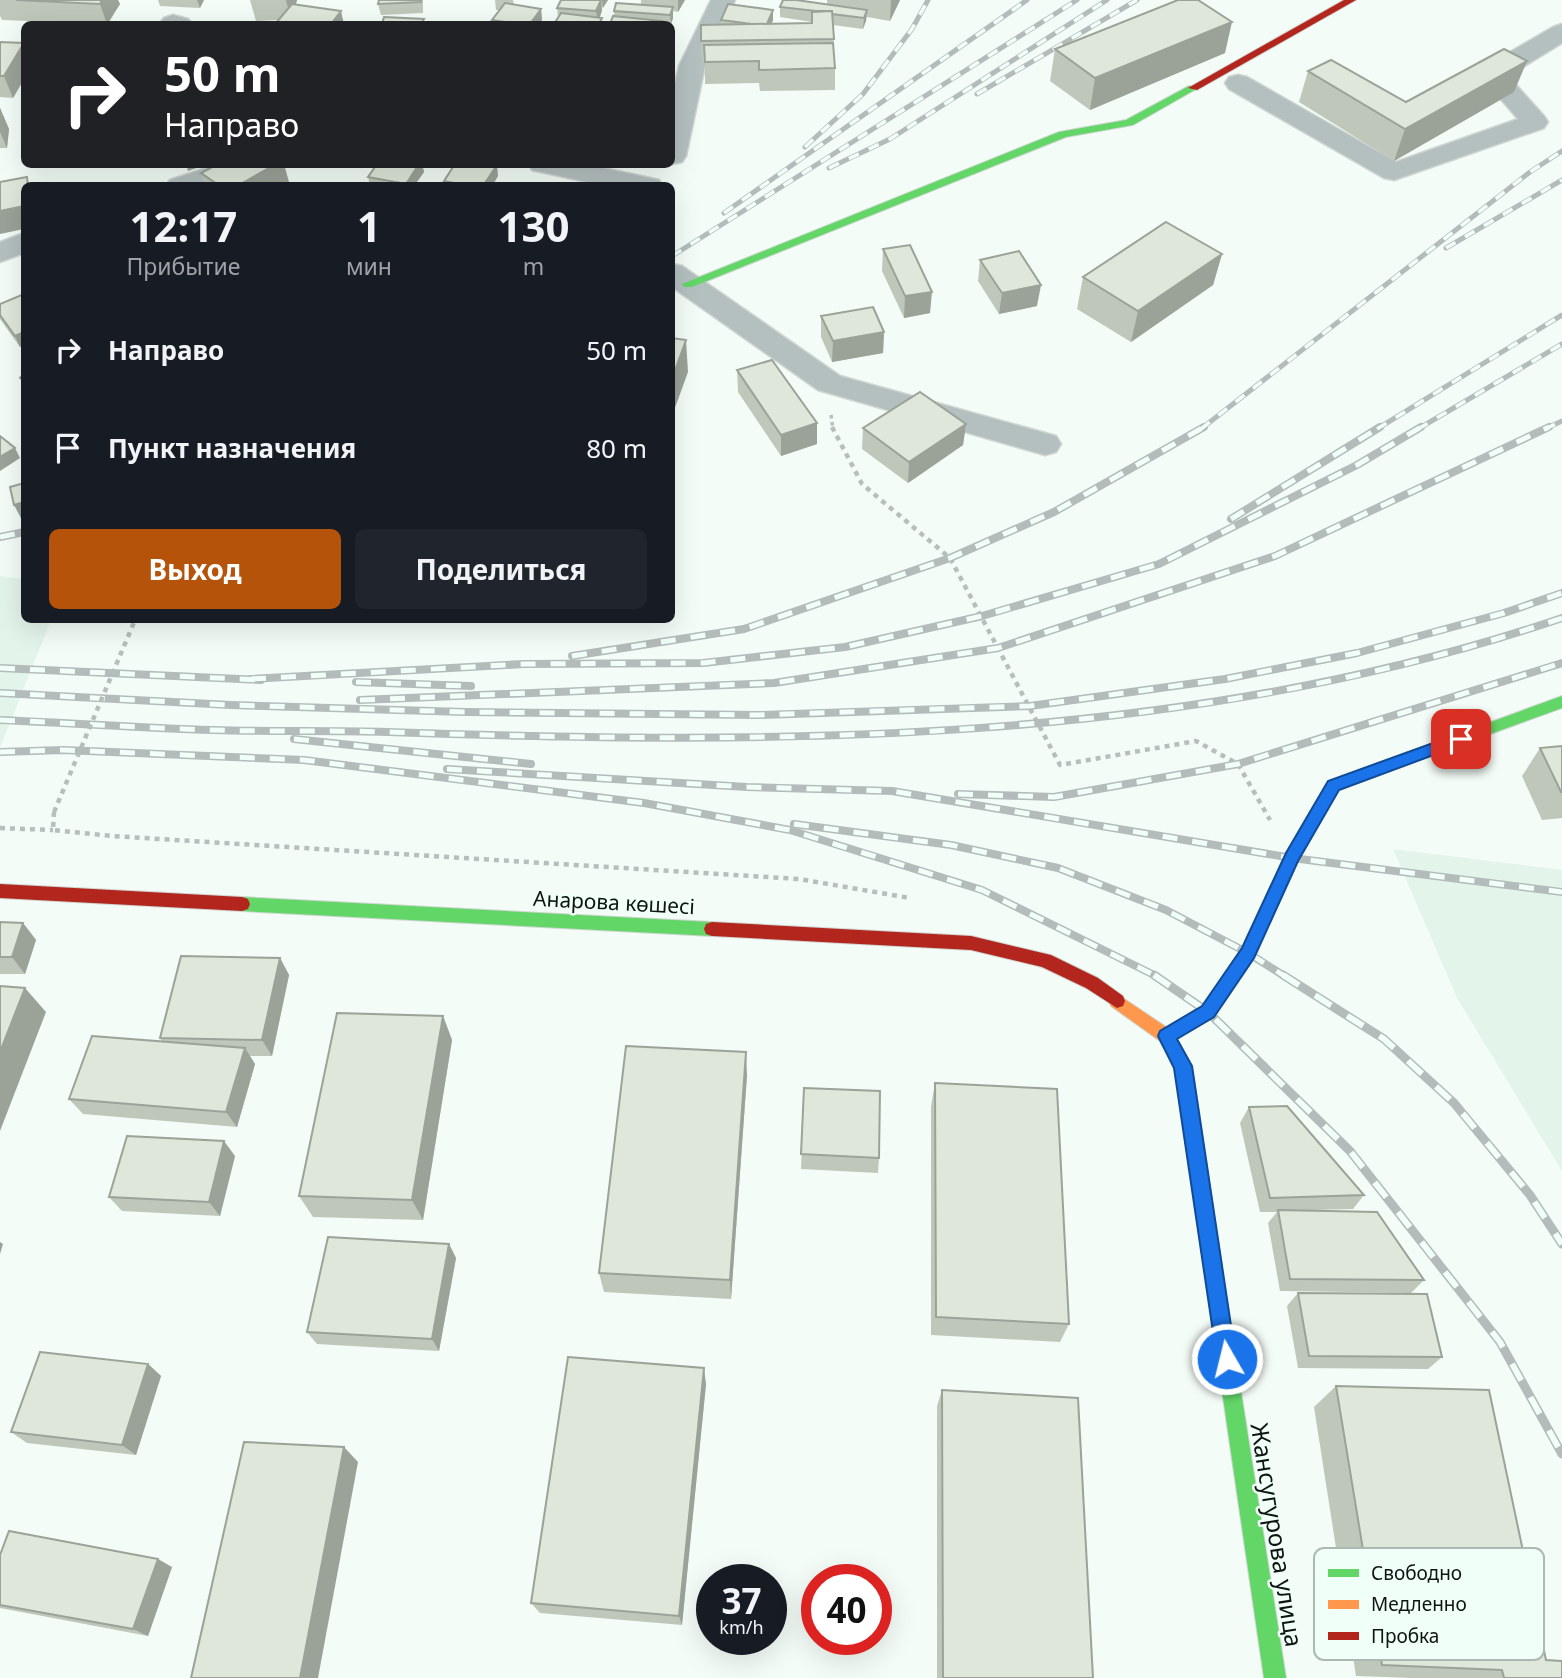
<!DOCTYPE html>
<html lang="ru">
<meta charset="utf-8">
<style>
:root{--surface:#171b24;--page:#20242c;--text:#f1f3f6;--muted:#9ea1a6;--accent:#b45309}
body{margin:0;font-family:"Noto Sans",sans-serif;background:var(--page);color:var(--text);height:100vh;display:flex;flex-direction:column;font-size:26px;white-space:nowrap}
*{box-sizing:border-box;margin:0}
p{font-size:23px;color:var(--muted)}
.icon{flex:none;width:38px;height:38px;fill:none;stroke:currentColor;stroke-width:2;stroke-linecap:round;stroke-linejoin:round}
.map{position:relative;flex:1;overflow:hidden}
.sheet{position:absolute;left:21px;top:182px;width:654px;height:441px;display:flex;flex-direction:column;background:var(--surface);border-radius:10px;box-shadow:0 7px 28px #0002}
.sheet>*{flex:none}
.top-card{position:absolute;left:21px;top:21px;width:654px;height:147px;border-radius:10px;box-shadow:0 7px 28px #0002;background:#202124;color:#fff;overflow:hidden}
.speed{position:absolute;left:696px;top:1564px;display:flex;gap:14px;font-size:35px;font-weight:700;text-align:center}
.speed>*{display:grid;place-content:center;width:91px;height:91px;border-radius:50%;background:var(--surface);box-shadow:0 7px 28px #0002;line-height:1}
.speed small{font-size:18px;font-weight:400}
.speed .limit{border:10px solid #d22;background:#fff;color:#111}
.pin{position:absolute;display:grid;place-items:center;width:60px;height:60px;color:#fff;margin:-30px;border-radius:14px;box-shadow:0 4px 10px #0006}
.me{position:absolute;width:77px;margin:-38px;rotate:352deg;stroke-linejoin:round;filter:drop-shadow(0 0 5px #0008)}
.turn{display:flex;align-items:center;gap:24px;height:147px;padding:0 28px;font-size:32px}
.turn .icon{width:91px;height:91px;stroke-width:2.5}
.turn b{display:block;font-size:49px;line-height:60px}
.eta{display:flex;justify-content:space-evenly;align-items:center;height:119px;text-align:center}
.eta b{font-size:42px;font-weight:700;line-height:49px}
.action{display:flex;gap:14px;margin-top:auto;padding:14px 28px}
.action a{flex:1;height:80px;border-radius:10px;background:var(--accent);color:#fff;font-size:28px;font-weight:700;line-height:80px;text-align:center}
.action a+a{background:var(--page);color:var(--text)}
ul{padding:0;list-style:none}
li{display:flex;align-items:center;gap:21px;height:98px;padding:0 28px}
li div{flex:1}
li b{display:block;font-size:26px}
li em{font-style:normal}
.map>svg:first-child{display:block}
</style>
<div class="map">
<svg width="1562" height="1678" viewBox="0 0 1562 1678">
<rect width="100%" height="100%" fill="#f4fcf7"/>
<g fill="#e3f4eb">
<path d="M0,576L24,579V620H51L0,748Z"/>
<path d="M1393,849L1562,870V1171L1457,998Z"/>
</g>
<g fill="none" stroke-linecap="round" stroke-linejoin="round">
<defs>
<g id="street">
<path d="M711,0H735L705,66L686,156L682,162L672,164V97L679,66Z"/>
<path d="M173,15L188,19L192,24L160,23L164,18Z"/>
<path d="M1562,24V43L1508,76L1544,116L1548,122L1544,128L1394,180L1384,178L1229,89L1225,83L1229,77L1238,75L1247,77L1396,162L1518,119L1479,74L1483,68L1553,27Z"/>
<path d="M219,164H261L258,170L210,186H166L170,180Z"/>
<path d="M529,164H585L659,180L663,186H606L532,170Z"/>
<path d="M24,233V253L0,262V242Z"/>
<path d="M672,264L682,266L840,376L1056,436L1061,444L1056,452L1045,455L818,390L672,287Z"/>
</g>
<g id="fast">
<path d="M1189,86L1198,88L1133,125L1066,137L692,287H684L682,284L1059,132L1126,120Z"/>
<path d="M1562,696V708L1339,789L1298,861L1254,958L1214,1017L1172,1041L1166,1044L1160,1041L1157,1036L1160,1031L1202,1007L1242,948L1286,853L1329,781Z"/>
<path d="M242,897L712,922L718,924L720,929L718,934L712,936L242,911L236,909L234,904L236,899Z"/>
<path d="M1221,1313L1228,1315L1230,1322L1286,1678H1264L1212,1322L1214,1315Z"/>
</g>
<path id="slow" d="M1117,994L1172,1031L1192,1066L1230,1322L1228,1329L1221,1331L1214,1329L1212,1322L1175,1067L1160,1041L1111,1006L1109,1001L1111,996Z"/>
<g id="jam">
<path d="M1344,0H1356L1197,90L1188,88Z"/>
<path d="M0,884L242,897L248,899L250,904L248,909L242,911L0,898Z"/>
<path d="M712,922L971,936L1051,955L1098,978L1123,996L1125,1001L1123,1006L1117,1008L1086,988L1042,967L971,950L712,936L706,934L704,929L706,924Z"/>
</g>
</defs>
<use href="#street" stroke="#d0d6d2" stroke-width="3"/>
<use href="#fast" stroke="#d0d6d2" stroke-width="2"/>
<use href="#slow" stroke="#d0d6d2" stroke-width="2"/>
<use href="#jam" stroke="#d0d6d2" stroke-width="2"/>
<path stroke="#b6bfbc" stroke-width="3.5" stroke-dasharray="3.5 3.5" stroke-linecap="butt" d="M831,415L833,429"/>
<g stroke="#b6bfbc" stroke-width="4.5" stroke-dasharray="5 5" stroke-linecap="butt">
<path d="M832,427L862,484L950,558L1060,765L1196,741L1238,764L1270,820"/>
<path d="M54,812L53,830L112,836L799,879L910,898"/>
<path d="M0,828L53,830"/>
</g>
<use href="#street" fill="#b3c0bf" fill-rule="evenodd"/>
<use href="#fast" fill="#63d668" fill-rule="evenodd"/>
<use href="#slow" fill="#ff974d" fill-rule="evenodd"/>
<use href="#jam" fill="#b3261e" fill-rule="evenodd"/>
<defs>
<g id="rail-far2">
<path d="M977,94L1137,0"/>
<path d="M805,147L863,94L912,29L928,0"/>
<path d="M829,168L890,139L1107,0"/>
<path d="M724,213L1027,0"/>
<path d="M1446,248L1562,180"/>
<path d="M672,256L1077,0"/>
<path d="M1201,429L1530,172L1562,151"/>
<path d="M1377,429L1562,315"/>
<path d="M1418,429L1562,344"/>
<path d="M1545,429L1562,421"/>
</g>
<g id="rail-far1">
<path d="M1231,519L1380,427"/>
<path d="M0,537L24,532"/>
<path d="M572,656L744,629L950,558L1054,512L1204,427"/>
<path d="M0,668L261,680"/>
<path d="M251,679L524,664L703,663L845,647L982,616L1159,564L1357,465L1421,427"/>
<path d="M356,682L471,686"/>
<path d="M0,693L231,705L465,712L759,715L1030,706L1225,679L1357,653L1504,613L1562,593"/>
<path d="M360,700L774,683L998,648L1275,556L1549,427"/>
<path d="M0,720C71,723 142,728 213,730C271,732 329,730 387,732C780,745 1185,746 1562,618"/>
<path d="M294,739L531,764"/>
<path d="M0,752L63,750L304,760L644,803L790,830L982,890L1158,977"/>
<path d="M447,769L747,787L892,791L1292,858L1562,892"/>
<path d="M958,794L1054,797L1238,764L1562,663"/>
<path d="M794,824L951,845L1058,868L1166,910L1248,953L1286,977"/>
</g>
<g id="rail">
<path d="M1154,975L1208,1012L1350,1151L1500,1342L1562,1454"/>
<path d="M1283,975L1384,1039L1454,1103L1530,1195L1562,1244"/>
</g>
</defs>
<use href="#rail-far2" stroke="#b3bcbb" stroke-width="5"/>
<use href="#rail-far1" stroke="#b3bcbb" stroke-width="8"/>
<use href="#rail" stroke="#b3bcbb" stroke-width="9"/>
<use href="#rail-far2" stroke="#f0fff7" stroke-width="3.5" stroke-dasharray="11" stroke-linecap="butt"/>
<use href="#rail-far1" stroke="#f0fff7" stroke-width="5" stroke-dasharray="15" stroke-linecap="butt"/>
<use href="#rail" stroke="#f0fff7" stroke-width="6" stroke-dasharray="19" stroke-linecap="butt"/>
<path stroke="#b6bfbc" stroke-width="4.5" stroke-dasharray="5 5" stroke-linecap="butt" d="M54,812L135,620"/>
</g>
<g fill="#bfc7bb">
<path d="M0,0H118L120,4L108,24L2,20L0,16Z"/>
<path d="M158,0H204L200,8L160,6Z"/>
<path d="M250,0H297L296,4L278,20L256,21Z"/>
<path d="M379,0H423V13L381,15L378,4Z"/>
<path d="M495,0H513L514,5L541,9L542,20L539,24H493L492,20L500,10H496Z"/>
<path d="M561,0H608L602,8L599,17H558L557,8Z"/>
<path d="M641,0H685L678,12L673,11V18L671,24H610L614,16V11L641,5Z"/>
<path d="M827,0H900L890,21L867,17L863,29L833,25L835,68V90L760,91L759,83L705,84V63H702L701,41L721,25V20H773L771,24L811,23L812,22L780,17V7L827,4Z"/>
<path d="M0,42L24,44V79L13,98L0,97Z"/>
<path d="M1055,49L1225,53L1090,110L1050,81Z"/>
<path d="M1308,71L1406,102L1514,92L1394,161L1299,102Z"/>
<path d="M0,108L9,129L7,148H0Z"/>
<path d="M419,164H422L424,172L414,186H370L368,177Z"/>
<path d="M201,173L289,182L283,186H205Z"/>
<path d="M498,176L492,186H445L444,181Z"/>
<path d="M883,249L930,313L904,318L882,271Z"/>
<path d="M1222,254L1213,285L1131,342L1077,309L1083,277Z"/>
<path d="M980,260L1037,306L999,314L978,281Z"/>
<path d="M24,294V345L20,347L0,319V304Z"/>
<path d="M821,316L884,332L883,353L832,362L821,337Z"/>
<path d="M737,370L817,423V444L781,456L738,392Z"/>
<path d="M966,424L963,445L908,483L862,449L863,428Z"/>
<path d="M1562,746V818L1542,820L1522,776L1540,748Z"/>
<path d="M0,922L23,923L36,940L25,974H0Z"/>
<path d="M280,958L289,975L272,1056H250L255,1064L237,1127L83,1114L69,1099L162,1042L160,1038Z"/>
<path d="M443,1016L452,1040L423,1220L313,1217L299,1196Z"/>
<path d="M747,1075L731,1299L604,1292L599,1273Z"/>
<path d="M935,1083L1069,1324L1060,1342L931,1335V1106Z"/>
<path d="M804,1088L879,1158L878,1173L801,1169Z"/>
<path d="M1249,1107L1364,1195L1353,1209L1313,1210L1424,1280L1411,1293L1280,1291L1268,1223L1277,1212H1260L1240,1123Z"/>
<path d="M235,1156L220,1216L122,1211L109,1197Z"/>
<path d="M449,1244L456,1258L439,1351L317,1344L307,1332Z"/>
<path d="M1298,1293L1442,1357L1428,1369L1298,1368L1287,1306Z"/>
<path d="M148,1364L161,1376L136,1455L27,1443L11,1432Z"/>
<path d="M706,1384L682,1625L540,1613L531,1603Z"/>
<path d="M1336,1386L1546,1660L1562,1678H1412L1356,1676L1314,1407Z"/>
<path d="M942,1390L1093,1678H937V1406Z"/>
<path d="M0,1555L172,1567L148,1636L0,1608Z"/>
</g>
<g fill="#9ba298">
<path d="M102,0H118L120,4L107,24L100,4Z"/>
<path d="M197,0H204L200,8Z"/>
<path d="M286,0H297L291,20Z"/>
<path d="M601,0L602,11L598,22L596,11Z"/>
<path d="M602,0H608L603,8Z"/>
<path d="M678,0H685L678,12Z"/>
<path d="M891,0H900L890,21Z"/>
<path d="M673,7V18L671,24L670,15Z"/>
<path d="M541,9L542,20L539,24H530Z"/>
<path d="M773,10V20L766,37V26Z"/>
<path d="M867,10L866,21L863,29L864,18Z"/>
<path d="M341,11L344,24H331Z"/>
<path d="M1232,22L1225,53L1090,110L1095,78Z"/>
<path d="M24,43V79L13,98L4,76Z"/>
<path d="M1527,61L1514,92L1394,161L1405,129Z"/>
<path d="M0,108L9,129L7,148L0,132Z"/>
<path d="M186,164H208L188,171Z"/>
<path d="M276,164H284L289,182L283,186H237Z"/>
<path d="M419,164H422L424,172L414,186H406V184Z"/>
<path d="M497,165L498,176L492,186H483Z"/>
<path d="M24,206V229L0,234V211Z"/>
<path d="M1222,254L1213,285L1131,342L1138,311Z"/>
<path d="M1041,285L1037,306L999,314L1002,293Z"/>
<path d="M932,292L930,313L904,318L905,296Z"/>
<path d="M24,332V345L20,347L15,336Z"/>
<path d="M884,332L883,353L832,362L833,341Z"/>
<path d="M686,340L688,372L672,416V379Z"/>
<path d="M817,423V444L781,456V435Z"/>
<path d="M966,424L963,445L908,483L909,462Z"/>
<path d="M15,448L20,458L0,471V457Z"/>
<path d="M24,502V524L14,505Z"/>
<path d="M23,923L36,940L25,974L12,957Z"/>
<path d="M280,958L289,975L272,1056L262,1040Z"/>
<path d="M25,988L46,1012L0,1131V1052Z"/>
<path d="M443,1016L452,1040L423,1220L412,1200Z"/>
<path d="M245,1048L255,1064L237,1127L226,1112Z"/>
<path d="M746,1052L747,1075L731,1299L730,1280Z"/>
<path d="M224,1141L235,1156L220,1216L209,1202Z"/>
<path d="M0,1242L3,1244L0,1254Z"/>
<path d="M449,1244L456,1258L439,1351L432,1339Z"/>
<path d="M148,1364L161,1376L136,1455L122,1445Z"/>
<path d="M704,1368L706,1384L682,1625L679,1616Z"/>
<path d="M344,1447L358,1462L318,1678H300Z"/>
<path d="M158,1559L172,1567L148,1636L133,1629Z"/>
</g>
<g fill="#dee7d9" stroke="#9ba298" stroke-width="2">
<path d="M16,0H102L100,4Z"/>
<path d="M379,0H421V2L378,4Z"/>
<path d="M561,0H601L596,11L557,8Z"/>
<path d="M783,0H796L867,10L864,18L832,14V11H816L780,7Z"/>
<path d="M1178,0H1198L1232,22L1095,78L1055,49Z"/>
<path d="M505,3L541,9L530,24H517L492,20Z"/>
<path d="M616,3L673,7L670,15L614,11Z"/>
<path d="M292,4L341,11L331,24H275Z"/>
<path d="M728,4L773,10L767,24H752L721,20Z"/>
<path d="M832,11L834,39L701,41V25L812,23V12Z"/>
<path d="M561,13L602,18L599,24H554Z"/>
<path d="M613,16L662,21L660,24H610Z"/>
<path d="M384,17L424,19L421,24H382Z"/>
<path d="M0,42L24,43L4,76H0Z"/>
<path d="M833,43L835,68L759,70V61L705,62L704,45Z"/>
<path d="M1504,49L1527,61L1405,129L1308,71L1331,60L1406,102Z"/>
<path d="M218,164H276L237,186H220L201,173Z"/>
<path d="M377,164H419L406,184L368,177Z"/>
<path d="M455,164H493L497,165L483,186H468L444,181Z"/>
<path d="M27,177L28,186H24V206L0,211V182Z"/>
<path d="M1166,222L1222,254L1138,311L1083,277Z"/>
<path d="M910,245L932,292L905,296L883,249Z"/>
<path d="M1019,251L1041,285L1002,293L980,260Z"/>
<path d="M24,294V332L15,336L0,315V304Z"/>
<path d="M873,307L884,332L833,341L821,316Z"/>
<path d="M672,338L686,340L672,379Z"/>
<path d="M772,360L817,423L781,435L737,370Z"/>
<path d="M24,374V381L20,378Z"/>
<path d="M920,392L966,424L909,462L863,428Z"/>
<path d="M0,436L15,448L0,457Z"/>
<path d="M24,483V502L14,505L10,487Z"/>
<path d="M1562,746V792H1561L1540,748Z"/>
<path d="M0,922L23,923L12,957H0Z"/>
<path d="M181,956L280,958L262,1040L160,1038Z"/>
<path d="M0,986L25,988L0,1052Z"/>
<path d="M337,1013L443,1016L412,1200L299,1196Z"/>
<path d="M92,1036L245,1048L226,1112L69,1099Z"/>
<path d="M626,1046L746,1052L730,1280L599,1273Z"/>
<path d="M935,1083L1057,1089L1069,1324L936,1317Z"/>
<path d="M804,1088L880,1091L879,1158L801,1154Z"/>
<path d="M1287,1106L1364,1195L1270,1198L1249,1107Z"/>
<path d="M127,1136L224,1141L209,1202L109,1197Z"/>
<path d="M1278,1210L1377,1212L1424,1280L1290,1279Z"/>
<path d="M328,1237L449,1244L432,1339L307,1332Z"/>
<path d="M1298,1293L1427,1294L1442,1357L1309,1356Z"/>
<path d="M40,1352L148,1364L122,1445L11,1432Z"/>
<path d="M568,1357L704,1368L679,1616L531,1603Z"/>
<path d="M1336,1386L1489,1390L1546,1660L1562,1661V1678H1504L1502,1670L1382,1665Z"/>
<path d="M942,1390L1078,1398L1093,1678H943Z"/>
<path d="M244,1442L344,1447L300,1678H191Z"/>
<path d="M9,1531L158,1559L133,1629L0,1605V1555Z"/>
</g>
<path fill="#1a73e8" stroke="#114b97" stroke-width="2" d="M1461,733L1468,739L1466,743L1339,790L1298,861L1254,958L1214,1017L1177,1039L1192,1066L1236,1359L1234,1366L1227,1369L1220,1366L1217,1359L1174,1068L1158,1036L1160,1031L1202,1006L1242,948L1286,853L1328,781Z"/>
<g text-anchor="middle" stroke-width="5" stroke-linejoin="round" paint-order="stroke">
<g font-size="21" fill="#0e1411" stroke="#f0fff7">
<text transform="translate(614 903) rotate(3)" y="7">Анарова көшесі</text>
</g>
<g font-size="24" fill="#0e1411" stroke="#f0fff7">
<text transform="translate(1276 1535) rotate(81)" y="8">Жансугурова улица</text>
</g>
</g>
<rect x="1314" y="1548" width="230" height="112" rx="10" fill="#f0fff7" stroke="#acb8b2" stroke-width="2"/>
<rect x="1328" y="1569" width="31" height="8" fill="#63d668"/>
<rect x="1328" y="1600" width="31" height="9" fill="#ff974d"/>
<rect x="1328" y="1632" width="31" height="8" fill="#b3261e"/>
<g font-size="19" fill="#0e1411">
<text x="1371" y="1580">Свободно</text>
<text x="1371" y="1611">Медленно</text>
<text x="1371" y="1643">Пробка</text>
</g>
</svg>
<div class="speed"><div>37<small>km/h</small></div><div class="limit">40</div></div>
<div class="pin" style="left:1461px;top:739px;background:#d93025"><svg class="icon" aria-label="arrive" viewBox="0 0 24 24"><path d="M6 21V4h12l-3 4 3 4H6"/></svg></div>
<svg class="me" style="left:1227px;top:1359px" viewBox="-20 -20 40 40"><circle r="17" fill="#1a73e8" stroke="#fff" stroke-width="3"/><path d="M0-11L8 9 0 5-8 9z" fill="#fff"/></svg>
<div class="top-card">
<div class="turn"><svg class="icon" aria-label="right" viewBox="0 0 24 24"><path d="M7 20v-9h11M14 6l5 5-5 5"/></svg><div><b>50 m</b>Направо</div></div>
</div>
<section class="sheet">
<div class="eta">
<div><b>12:17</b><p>Прибытие</p></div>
<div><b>1</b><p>мин</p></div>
<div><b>130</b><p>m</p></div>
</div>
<ul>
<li><svg class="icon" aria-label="right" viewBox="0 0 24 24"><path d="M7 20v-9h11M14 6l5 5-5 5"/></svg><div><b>Направо</b></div><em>50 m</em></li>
<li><svg class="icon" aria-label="arrive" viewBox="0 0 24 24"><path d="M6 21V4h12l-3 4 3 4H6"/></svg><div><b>Пункт назначения</b></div><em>80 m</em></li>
</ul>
<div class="action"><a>Выход</a><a>Поделиться</a></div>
</section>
</div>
